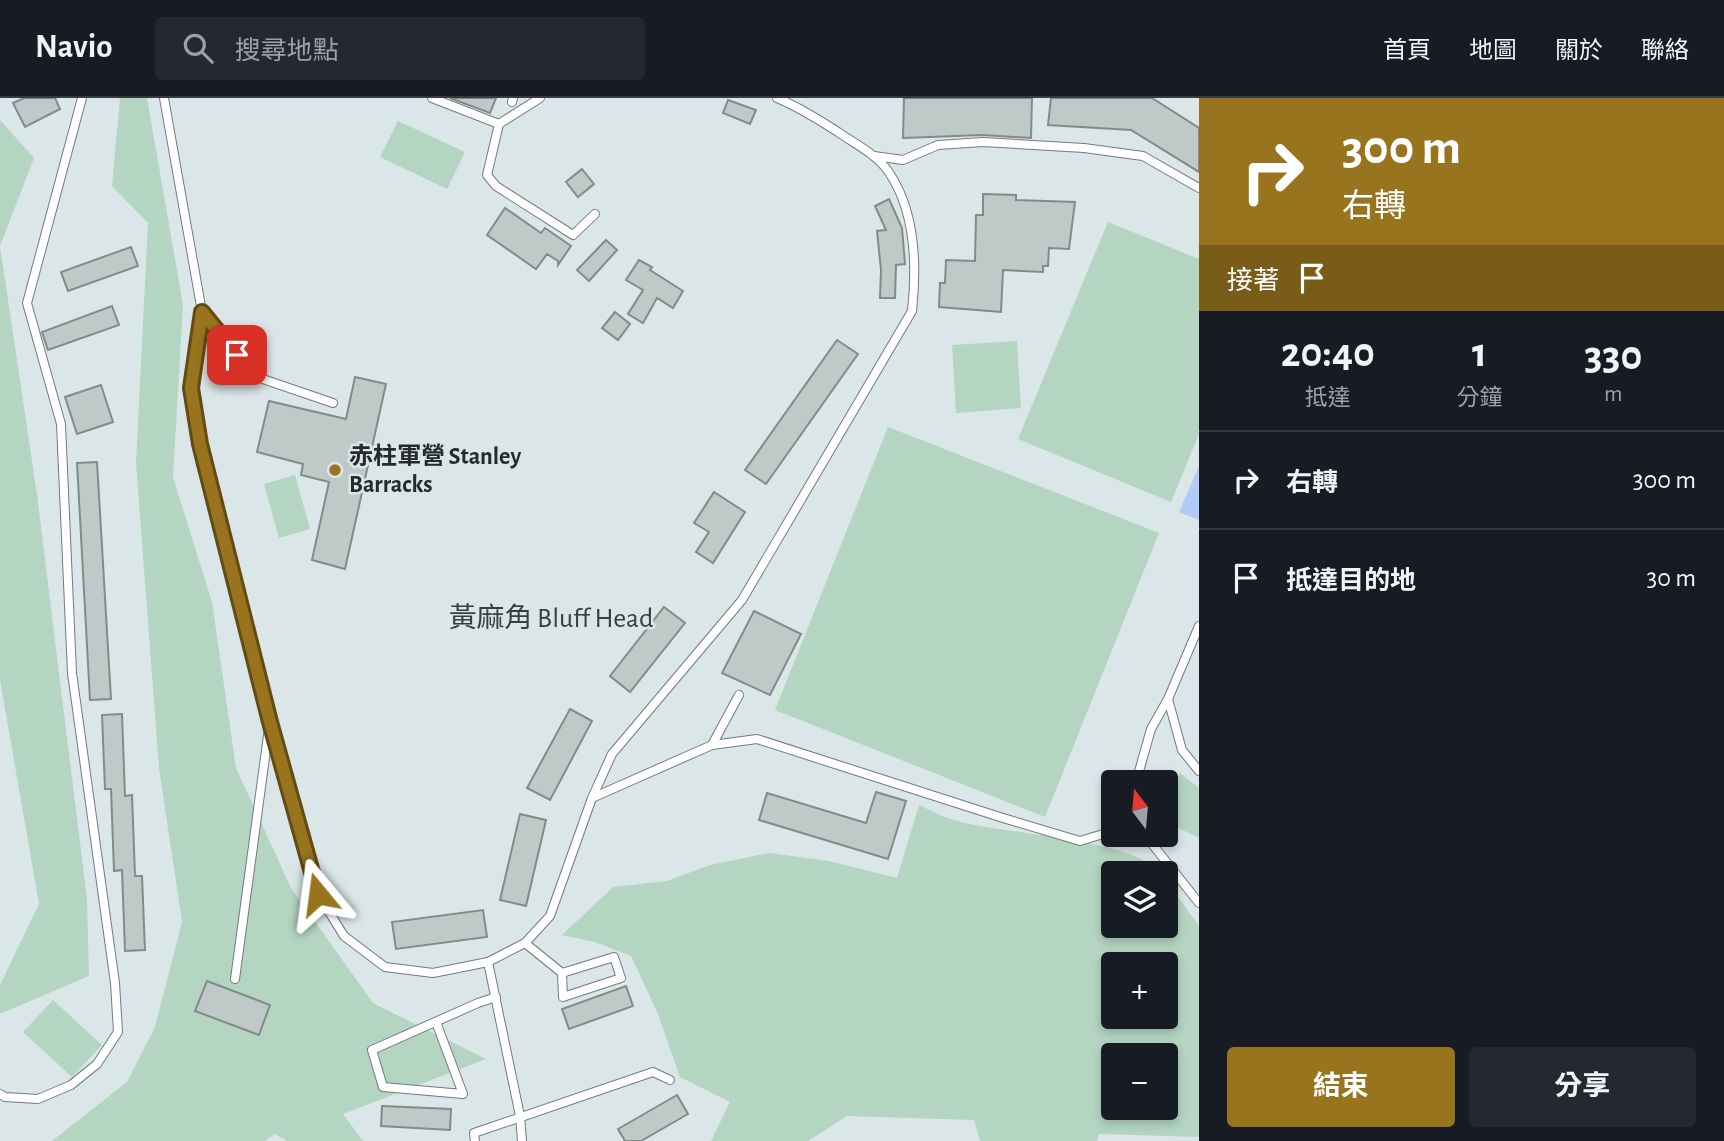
<!DOCTYPE html>
<html lang="zh-TW">
<meta charset="utf-8">
<style>
:root{--surface:#171b24;--page:#242831;--text:#f1f3f6;--muted:#9ea1a6;--line:#363941;--accent:#98741e}
body{margin:0;font-family:"Alegreya Sans","Noto Sans TC",sans-serif;background:var(--page);color:var(--text);height:100vh;display:flex;flex-direction:column;font-size:26px;white-space:nowrap}
*{box-sizing:border-box;margin:0}
p{font-size:23px;color:var(--muted)}
.icon{flex:none;width:38px;height:38px;fill:none;stroke:currentColor;stroke-width:2;stroke-linecap:round;stroke-linejoin:round}
.map{position:relative;flex:1;overflow:hidden}
.side{display:flex;flex-direction:column;background:var(--surface);width:525px}
.side>*{flex:none}
.hud{background:#98741e;color:#fff;overflow:hidden}
.needle{width:46px;rotate:344deg}
.fabs{position:absolute;left:1101px;top:672px;display:grid;gap:14px}
.fabs a{display:grid;place-items:center;width:77px;height:77px;border-radius:7px;background:var(--surface);box-shadow:0 4px 10px #0003;font-size:35px}
.pin{position:absolute;display:grid;place-items:center;width:60px;height:60px;color:#fff;margin:-30px;border-radius:14px;box-shadow:0 4px 10px #0006}
.me{position:absolute;width:77px;margin:-38px;rotate:344deg;stroke-linejoin:round;filter:drop-shadow(0 0 5px #0008)}
.turn{display:flex;align-items:center;gap:24px;height:147px;padding:0 28px;font-size:32px}
.turn .icon{width:91px;height:91px;stroke-width:2.5}
.turn b{display:block;font-size:49px;line-height:60px}
.then{display:flex;align-items:center;height:66px;padding:0 28px;background:#0003;gap:14px;font-size:26px}
.eta{display:flex;justify-content:space-evenly;align-items:center;height:119px;text-align:center}
.eta b{font-size:42px;font-weight:700;line-height:49px}
.button{display:flex;gap:14px;margin-top:auto;padding:14px 28px}
.button a{flex:1;height:80px;border-radius:7px;background:var(--accent);color:#fff;font-size:28px;font-weight:700;line-height:80px;text-align:center}
.button a+a{background:var(--page);color:var(--text)}
ul{padding:0;list-style:none}
li{display:flex;align-items:center;gap:21px;height:98px;padding:0 28px;border-top:2px solid var(--line)}
li div{flex:1}
li b{display:block;font-size:26px}
li em{font-style:normal}
header{display:flex;align-items:center;gap:42px;box-sizing:border-box;height:98px;padding:0 35px;background:var(--surface);border-bottom:2px solid var(--line)}
header strong{font-size:33px}
nav{display:flex;gap:38px;margin-inline-start:auto;font-size:24px}
.search{width:490px;height:63px;background:var(--page);display:flex;align-items:center;gap:18px;box-sizing:border-box;padding:0 24px;border-radius:7px;color:var(--muted);font-size:26px}
main{display:flex;flex:1;min-height:0}
.map>svg:first-child{display:block}
</style>
<header>
<strong>Navio</strong>
<div class="search"><svg class="icon" aria-label="search" viewBox="0 0 24 24"><circle cx="10" cy="10" r="6"/><path d="M15 15l6 6"/></svg>搜尋地點</div>
<nav><a>首頁</a><a>地圖</a><a>關於</a><a>聯絡</a></nav>
</header>
<main>
<div class="map">
<svg width="1199" height="1043" viewBox="0 0 1199 1043">
<rect width="100%" height="100%" fill="#dbe6e8"/>
<g fill="#b4d5c1" fill-rule="evenodd">
<path d="M120,0H147L183,207L173,379L212,504L236,670L291,790L373,905L486,961L343,1016L363,1043H287L275,1036L265,1043H52L127,984L155,929L182,824L159,670L136,365L148,125L112,88Z"/>
<path d="M0,22L34,60L0,148L37,397L87,801L89,878L0,916V887L39,806L0,582Z"/>
<path d="M398,23L465,54L447,91L380,59Z"/>
<path d="M1108,124L1199,161V336L1171,404L1018,341Z"/>
<path d="M1017,243L1021,310L956,315L952,247Z"/>
<path d="M888,329L1159,435L1045,719L775,612Z"/>
<path d="M295,377L310,431L279,440L264,386Z"/>
<path d="M1180,675L1199,690V740L1166,724V702Z"/>
<path d="M919,707C930,712 942,719 954,722C999,736 1136,741 1161,775H1113V828H1166V782L1199,828V1039L1099,1036L1097,1043H980L974,1022L847,1018L808,1043H711L730,1004L680,979L658,916L631,858L595,844L562,837L613,789L667,783L710,767L769,755L829,763L897,780ZM1113,866H1166V919H1113ZM1113,957H1166V1010H1113Z"/>
<path d="M53,902L102,947L72,979L23,934Z"/>
</g>
<path fill="#b0cbf7" d="M1199,368V422L1179,414Z"/>
<g fill="#bfcac8" stroke="#818c8a" stroke-width="2">
<path d="M24,0H55L60,11L25,29L13,5Z"/>
<path d="M450,0H496L490,15Z"/>
<path d="M904,0H1032L1031,40L983,37L903,40Z"/>
<path d="M1051,0H1152L1199,30V74L1131,32L1048,27Z"/>
<path d="M728,2L756,12L750,26L723,15Z"/>
<path d="M582,71L594,86L578,99L566,84Z"/>
<path d="M983,96L1016,97V102L1075,104L1069,151L1049,150L1048,168H1043V174L1003,172L1001,214L939,209L940,185H945L946,162L975,163L976,117H983Z"/>
<path d="M889,101L902,130L905,166L896,167L895,200H880L881,172L877,133L886,132L875,108Z"/>
<path d="M505,110L541,135L545,130L571,148L558,167V163L547,156L536,171L487,137Z"/>
<path d="M606,142L617,152L589,183L577,172Z"/>
<path d="M131,149L138,168L68,193L61,174Z"/>
<path d="M639,162L652,169L650,172L683,193L673,210L657,200L643,225L628,216L643,192L626,182Z"/>
<path d="M112,208L119,227L48,252L42,234Z"/>
<path d="M615,214L630,226L618,242L602,230Z"/>
<path d="M837,242L858,256L766,386L745,372Z"/>
<path d="M355,279L386,286L345,471L312,462L329,384L301,377L303,366L257,354L269,303L346,321Z"/>
<path d="M101,287L113,324L77,336L65,299Z"/>
<path d="M97,364L111,601L90,602L77,365Z"/>
<path d="M714,394L745,414L713,465L696,454L709,434L694,425Z"/>
<path d="M664,509L685,525L630,594L610,578Z"/>
<path d="M754,513L801,536L770,597L722,575Z"/>
<path d="M570,611L592,623L550,702L527,690Z"/>
<path d="M122,616L125,698L132,697L135,778H142L145,852L125,853L122,772L114,773L111,691H105L102,617Z"/>
<path d="M876,694L906,703L888,761L759,722L767,695L866,725Z"/>
<path d="M520,716L546,722L526,808L500,802Z"/>
<path d="M483,812L487,839L396,851L392,824Z"/>
<path d="M207,883L270,907L259,937L195,913Z"/>
<path d="M626,888L633,908L569,931L562,911Z"/>
<path d="M677,997L688,1016L641,1043H625L618,1031Z"/>
<path d="M382,1008L451,1011L450,1032L381,1028Z"/>
</g>
<g fill="none" stroke-linecap="round" stroke-linejoin="round">
<defs>
<g id="service">
<path d="M164,0L202,214L191,290L200,346L270,624L318,796L344,838L385,869L433,875L488,864L525,845L550,818L592,700L612,656L742,502L912,213C917,167 916,113 888,73C876,56 855,46 838,34C818,21 799,9 777,0"/>
<path d="M432,0L499,26L540,0"/>
<path d="M512,4L513,0"/>
<path d="M499,26L487,77L496,88L573,137L595,116"/>
<path d="M874,58L903,62L938,47L983,44L1084,50L1143,58L1199,90"/>
<path d="M202,214L254,278L333,305"/>
<path d="M1168,601L1182,652L1199,673"/>
<path d="M712,647L739,597"/>
<path d="M1136,684L1151,631L1168,601L1199,528"/>
<path d="M592,700L712,647L757,641L1003,720L1080,743L1113,733"/>
<path d="M1145,737L1199,805"/>
<path d="M525,845L562,875L563,899L621,880L614,859L562,875"/>
<path d="M488,864L520,1018L522,1043"/>
<path d="M235,881L269,630"/>
<path d="M436,924L463,996L383,989L372,952L478,905L496,899"/>
<path d="M0,996L5,999L38,1001L71,987L97,966L118,934L115,885L72,575L61,326L27,205L82,0"/>
<path d="M475,1043L474,1035L653,974L670,982"/>
</g>
</defs>
<use href="#service" stroke="#717b7d" stroke-width="10"/>
<use href="#service" stroke="#fff" stroke-width="8"/>
</g>
<g fill="none" stroke-linecap="round" stroke-linejoin="round">
<defs>
<path id="route" d="M237,257L202,214L191,290L200,346L270,624L318,796"/>
</defs>
<use href="#route" stroke="#634b14" stroke-width="18"/>
<use href="#route" stroke="#98741e" stroke-width="12"/>
</g>
<circle fill="#98741e" stroke="#dbe6e8" stroke-width="2.5" cx="335" cy="372" r="7"/>
<g text-anchor="middle" stroke-width="5" stroke-linejoin="round" paint-order="stroke">
<g font-size="24" font-weight="bold" fill="#262a2b" stroke="#dbe6e8" text-anchor="start">
<text x="349" y="366">赤柱軍營 Stanley<tspan x="349" dy="28">Barracks</tspan></text>
</g>
<g font-size="28" fill="#364041" stroke="#dbe6e8">
<text x="551" y="529">黃麻角 Bluff Head</text>
</g>
</g>
</svg>
<div class="fabs">
<a><svg class="needle" viewBox="-14 -14 28 28"><path d="M0-13l5 13h-10z" fill="#e53935"/><path d="M0 13l5-13h-10z" fill="#9ea1a6"/></svg></a>
<a><svg class="icon" aria-label="layers" viewBox="0 0 24 24"><path d="M12 4l9 5-9 5-9-5zM3 14l9 5 9-5"/></svg></a>
<a>+</a>
<a>−</a>
</div>
<div class="pin" style="left:237px;top:257px;background:#d93025"><svg class="icon" aria-label="arrive" viewBox="0 0 24 24"><path d="M6 21V4h12l-3 4 3 4H6"/></svg></div>
<svg class="me" style="left:318px;top:796px" viewBox="-20 -20 40 40"><path d="M0-17L14 15 0 8-14 15z" fill="#98741e" stroke="#fff" stroke-width="4"/></svg>
</div>
<section class="side">
<div class="hud">
<div class="turn"><svg class="icon" aria-label="right" viewBox="0 0 24 24"><path d="M7 20v-9h11M14 6l5 5-5 5"/></svg><div><b>300 m</b>右轉</div></div>
<div class="then">接著<svg class="icon" aria-label="arrive" viewBox="0 0 24 24"><path d="M6 21V4h12l-3 4 3 4H6"/></svg></div>
</div>
<div class="eta">
<div><b>20:40</b><p>抵達</p></div>
<div><b>1</b><p>分鐘</p></div>
<div><b>330</b><p>m</p></div>
</div>
<ul>
<li><svg class="icon" aria-label="right" viewBox="0 0 24 24"><path d="M7 20v-9h11M14 6l5 5-5 5"/></svg><div><b>右轉</b></div><em>300 m</em></li>
<li><svg class="icon" aria-label="arrive" viewBox="0 0 24 24"><path d="M6 21V4h12l-3 4 3 4H6"/></svg><div><b>抵達目的地</b></div><em>30 m</em></li>
</ul>
<div class="button"><a>結束</a><a>分享</a></div>
</section>
</main>
